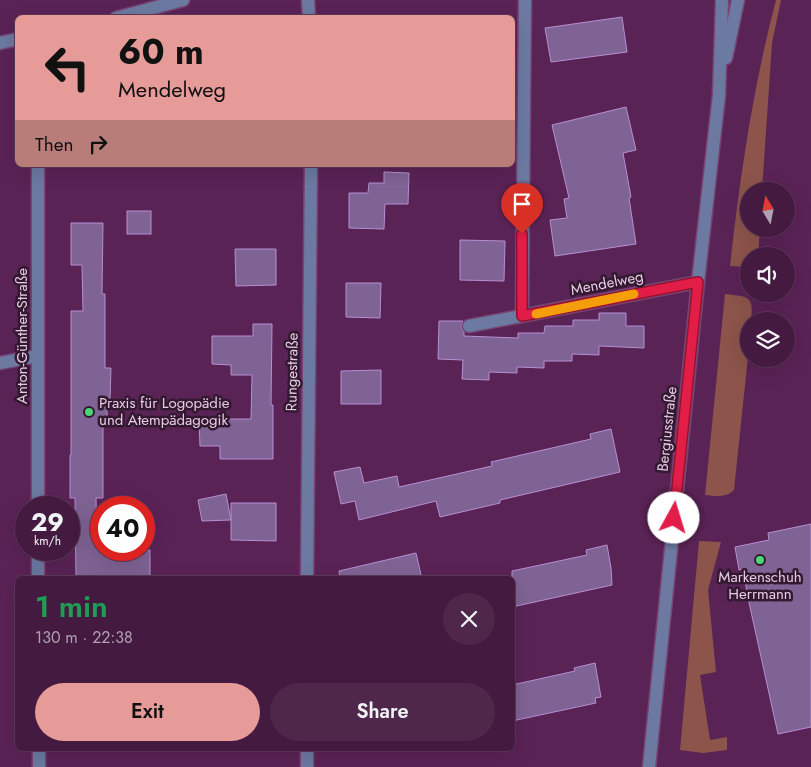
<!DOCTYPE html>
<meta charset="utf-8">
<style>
:root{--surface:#441a40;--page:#4e274b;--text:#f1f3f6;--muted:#afa1b1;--line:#5c3859;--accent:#e69b98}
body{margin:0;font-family:Jost,sans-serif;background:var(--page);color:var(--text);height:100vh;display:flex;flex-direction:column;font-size:19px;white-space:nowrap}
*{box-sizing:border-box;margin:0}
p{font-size:16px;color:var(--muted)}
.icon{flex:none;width:28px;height:28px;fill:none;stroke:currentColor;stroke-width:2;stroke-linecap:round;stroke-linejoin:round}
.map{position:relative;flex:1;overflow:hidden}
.side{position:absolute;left:15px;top:576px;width:500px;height:175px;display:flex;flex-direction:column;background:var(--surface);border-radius:8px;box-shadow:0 5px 20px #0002,0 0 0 1px var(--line)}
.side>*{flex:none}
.top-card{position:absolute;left:15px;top:15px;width:500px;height:152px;border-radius:8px;box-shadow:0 5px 20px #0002,0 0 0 1px var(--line);background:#e69b98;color:#111;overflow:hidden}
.needle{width:32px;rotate:350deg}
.tools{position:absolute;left:740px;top:182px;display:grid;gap:10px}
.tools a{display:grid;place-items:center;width:55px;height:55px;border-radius:50%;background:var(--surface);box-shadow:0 5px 20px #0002,0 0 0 1px var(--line);font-size:25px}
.speed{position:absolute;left:15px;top:496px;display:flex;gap:10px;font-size:25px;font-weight:700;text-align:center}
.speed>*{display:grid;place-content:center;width:65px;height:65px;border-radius:50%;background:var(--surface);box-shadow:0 5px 20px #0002,0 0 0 1px var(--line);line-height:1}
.speed small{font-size:12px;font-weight:400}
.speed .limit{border:8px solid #d22;background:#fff;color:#111}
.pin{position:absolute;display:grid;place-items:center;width:42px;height:42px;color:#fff;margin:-51px -21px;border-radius:50% 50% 50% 0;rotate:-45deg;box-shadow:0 0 5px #0007}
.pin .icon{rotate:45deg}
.me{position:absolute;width:55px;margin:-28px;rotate:6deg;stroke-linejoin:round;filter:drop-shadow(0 0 4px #0008)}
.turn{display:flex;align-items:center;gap:18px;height:105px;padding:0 20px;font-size:22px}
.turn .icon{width:65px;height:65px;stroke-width:2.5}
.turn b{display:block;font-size:35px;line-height:42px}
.then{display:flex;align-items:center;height:48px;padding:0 20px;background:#0003;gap:10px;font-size:19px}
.round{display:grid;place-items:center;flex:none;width:52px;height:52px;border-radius:26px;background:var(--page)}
.headline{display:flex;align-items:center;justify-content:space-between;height:85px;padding:0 20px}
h1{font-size:30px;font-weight:600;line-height:38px;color:#1e9e55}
.primary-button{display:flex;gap:10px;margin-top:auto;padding:10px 20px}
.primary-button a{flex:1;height:58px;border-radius:30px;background:var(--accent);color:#111;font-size:20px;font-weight:600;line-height:58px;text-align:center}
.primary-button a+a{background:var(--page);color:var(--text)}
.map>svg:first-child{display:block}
</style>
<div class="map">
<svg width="811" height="767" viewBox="0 0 811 767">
<rect width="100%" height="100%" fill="#5a2356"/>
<g fill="#8c544b">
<path d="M776,0H781L772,43L762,191H749V229H760L758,256H749L748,267L730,266C740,176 753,87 776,0Z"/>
<path d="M725,294C749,297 754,295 751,321H749V347L734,490C726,498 716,496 705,495Z"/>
<path d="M699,541L721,542L708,590L716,672L700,675L710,740L727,737V750L703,753L680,750Z"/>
</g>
<g fill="#7f6394" stroke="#b78fd3">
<path d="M622,17L627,52L551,62L545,28Z"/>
<path d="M626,107L636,150L623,153L631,197L629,198L636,244L555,256L550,220L567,218L564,199L569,198L552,125Z"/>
<path d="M384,172L409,173L408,204H385L384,229L349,228V193H368L369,183H384Z"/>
<rect x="127" y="211" width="24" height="23"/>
<path d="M71,223H103L102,294H105V368H111L110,399H107V425H103V498H96L97,550H150V579H76L75,498H70V455H71V311H83L82,265H71Z"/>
<path d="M460,240L505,241L504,281L460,280Z"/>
<path d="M235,249H276V285L236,286Z"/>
<path d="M346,283H381L380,318L346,317Z"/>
<path d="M599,313H626V326H644V348L599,346V355L572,354V361H544V368L517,367V373L489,372V380L462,379L463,360L438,359L439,321H463L461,327L464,332V336L518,338V333H544L545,326H573V320H599Z"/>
<path d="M253,324H272L271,405H273V459H220V446H200L199,419H251L252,375H231V365L212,364V336H253Z"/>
<path d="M381,370V404H341V371Z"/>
<path d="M611,429L620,472L500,500V503L440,517L436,501L359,520L355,501L341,504L334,472L360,467L364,483L397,476L399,487L492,466L491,462L591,439L590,434Z"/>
<path d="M226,494L231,520L202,521L198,500Z"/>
<path d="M231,503H276V541L231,540Z"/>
<path d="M811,524V727L778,734L748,598L743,569L739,570L735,547L769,540L768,533Z"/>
<path d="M607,545L611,568L612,585L512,607V571L587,555L586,550Z"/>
<path d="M416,553L422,579H340L339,571Z"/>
<path d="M595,663L601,697L595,698L596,703L512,721V685L575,671L574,668Z"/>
</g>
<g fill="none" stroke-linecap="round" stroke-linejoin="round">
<defs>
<g id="minor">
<path d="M308,0L309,18"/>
<path d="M116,18L183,0"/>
<path d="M0,43L18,39"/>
<path d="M726,58L738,0"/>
<path d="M522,316L525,0"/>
<path d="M469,326L698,282"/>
<path d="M0,363L37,356"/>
<path d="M38,508V165"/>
<path d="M38,579V550"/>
<path d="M307,579L311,165"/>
<path d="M39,749V767"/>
<path d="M307,749V767"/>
<path d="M649,767L698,282L719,95L722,0"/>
</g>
</defs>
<use href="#minor" stroke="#774473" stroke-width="15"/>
<use href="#minor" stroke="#6c79a1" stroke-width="12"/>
</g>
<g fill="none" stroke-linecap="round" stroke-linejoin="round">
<defs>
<path id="route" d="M522,234V316L698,282L674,518"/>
</defs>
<use href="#route" stroke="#92132f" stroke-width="12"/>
<use href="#route" stroke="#e11d48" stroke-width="9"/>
<path stroke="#f59e0b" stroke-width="9" d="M536,314L634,294"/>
</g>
<g fill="#4ad677" stroke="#31192f" stroke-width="2">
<circle cx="89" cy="412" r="5"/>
<circle cx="760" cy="560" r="5"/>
</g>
<g text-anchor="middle" stroke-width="5" stroke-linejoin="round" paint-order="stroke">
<g font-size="15" fill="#eac9e5" stroke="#31192f">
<text transform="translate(607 283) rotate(-11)" y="5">Mendelweg</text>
<text transform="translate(22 336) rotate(-90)" y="5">Anton-Günther-Straße</text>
<text transform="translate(292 372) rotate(-89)" y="5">Rungestraße</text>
<text transform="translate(667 429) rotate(-84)" y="5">Bergiusstraße</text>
</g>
<g font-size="15" fill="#eac9e5" stroke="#31192f" text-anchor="start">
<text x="99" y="408">Praxis für Logopädie<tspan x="99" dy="17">und Atempädagogik</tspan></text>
<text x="760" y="582" text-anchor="middle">Markenschuh<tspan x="760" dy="17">Herrmann</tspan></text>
</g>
</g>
</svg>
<div class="tools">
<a><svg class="needle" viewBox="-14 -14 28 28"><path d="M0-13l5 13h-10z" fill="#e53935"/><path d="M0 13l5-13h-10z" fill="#afa1b1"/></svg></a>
<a><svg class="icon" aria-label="sound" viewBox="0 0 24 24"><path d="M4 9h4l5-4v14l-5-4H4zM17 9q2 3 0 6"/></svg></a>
<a><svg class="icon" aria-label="layers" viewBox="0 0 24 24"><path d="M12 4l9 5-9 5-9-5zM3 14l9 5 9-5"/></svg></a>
</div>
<div class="speed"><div>29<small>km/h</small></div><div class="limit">40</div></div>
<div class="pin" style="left:522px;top:234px;background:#d93025"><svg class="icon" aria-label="arrive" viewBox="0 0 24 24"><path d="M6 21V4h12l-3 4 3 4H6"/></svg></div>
<svg class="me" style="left:674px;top:518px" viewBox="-20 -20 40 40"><circle r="19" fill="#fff"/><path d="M0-13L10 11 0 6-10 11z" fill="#e11d48"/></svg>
<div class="top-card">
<div class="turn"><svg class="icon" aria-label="left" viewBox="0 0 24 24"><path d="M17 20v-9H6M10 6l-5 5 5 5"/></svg><div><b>60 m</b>Mendelweg</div></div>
<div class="then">Then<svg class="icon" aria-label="right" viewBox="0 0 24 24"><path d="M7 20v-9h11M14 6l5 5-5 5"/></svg></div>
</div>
<section class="side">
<div class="headline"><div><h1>1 min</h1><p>130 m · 22:38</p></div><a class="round"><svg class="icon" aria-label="close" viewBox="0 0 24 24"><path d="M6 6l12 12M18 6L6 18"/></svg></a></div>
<div class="primary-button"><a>Exit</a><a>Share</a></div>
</section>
</div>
